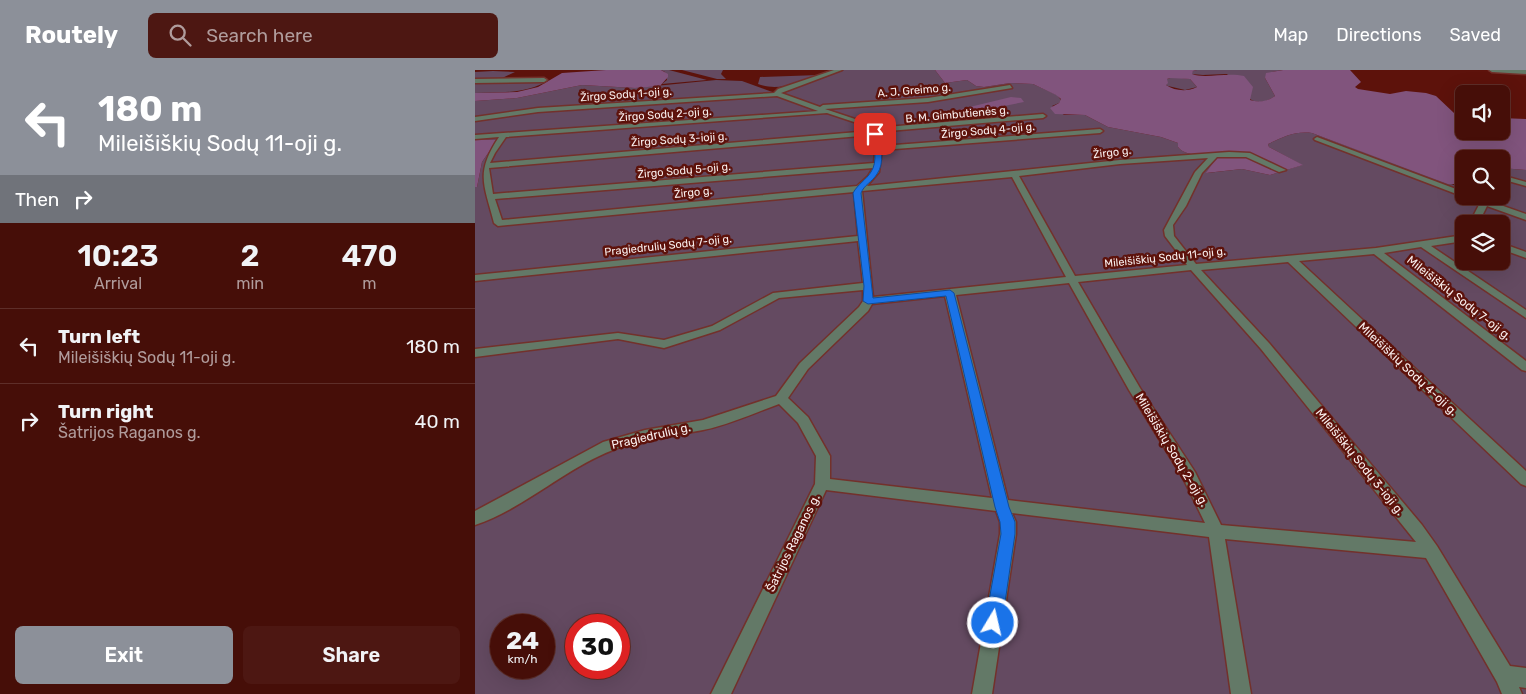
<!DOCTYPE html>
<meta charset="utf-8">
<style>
:root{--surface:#460e08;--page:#4d1712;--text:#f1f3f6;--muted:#b09c9c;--line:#5e2e29;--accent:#8c9099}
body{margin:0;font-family:Rubik,sans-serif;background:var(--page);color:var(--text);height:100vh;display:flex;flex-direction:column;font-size:19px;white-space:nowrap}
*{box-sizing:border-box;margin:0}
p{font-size:16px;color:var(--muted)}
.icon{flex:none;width:28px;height:28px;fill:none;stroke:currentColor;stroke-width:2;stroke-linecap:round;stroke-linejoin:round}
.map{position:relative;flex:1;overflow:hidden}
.drawer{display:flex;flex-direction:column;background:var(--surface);width:475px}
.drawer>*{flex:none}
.top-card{background:#8c9099;color:#fff;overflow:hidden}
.controls{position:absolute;left:980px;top:15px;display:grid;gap:10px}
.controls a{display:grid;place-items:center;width:55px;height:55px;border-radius:8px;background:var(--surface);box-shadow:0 5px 20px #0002,0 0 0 1px var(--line);font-size:25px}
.speed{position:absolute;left:15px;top:544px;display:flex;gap:10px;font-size:25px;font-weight:700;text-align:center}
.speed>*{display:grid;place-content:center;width:65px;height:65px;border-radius:50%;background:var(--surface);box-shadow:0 5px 20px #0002,0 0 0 1px var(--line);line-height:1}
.speed small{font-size:12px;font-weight:400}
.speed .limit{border:8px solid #d22;background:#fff;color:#111}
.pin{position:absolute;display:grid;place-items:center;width:42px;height:42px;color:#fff;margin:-21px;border-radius:10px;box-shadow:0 2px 8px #0006}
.me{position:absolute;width:55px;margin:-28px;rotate:9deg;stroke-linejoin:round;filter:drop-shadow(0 0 4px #0008)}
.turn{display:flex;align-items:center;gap:18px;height:105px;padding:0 15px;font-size:22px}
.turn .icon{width:65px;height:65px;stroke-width:2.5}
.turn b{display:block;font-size:35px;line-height:42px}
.then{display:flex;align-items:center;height:48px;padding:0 15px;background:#0003;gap:10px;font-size:19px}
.eta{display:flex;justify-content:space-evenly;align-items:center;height:85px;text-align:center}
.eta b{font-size:30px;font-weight:600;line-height:35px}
.button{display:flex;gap:10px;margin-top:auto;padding:10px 15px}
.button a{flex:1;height:58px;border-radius:8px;background:var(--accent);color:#fff;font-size:20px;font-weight:600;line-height:58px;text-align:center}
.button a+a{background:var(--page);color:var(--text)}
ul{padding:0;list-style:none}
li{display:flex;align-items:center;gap:15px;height:75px;padding:0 15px;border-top:1px solid var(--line)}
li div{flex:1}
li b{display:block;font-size:19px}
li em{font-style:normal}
header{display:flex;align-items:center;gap:30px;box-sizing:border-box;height:70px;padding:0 25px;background:var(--accent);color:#fff}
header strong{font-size:24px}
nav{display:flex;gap:28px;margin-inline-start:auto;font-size:18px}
.search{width:350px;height:45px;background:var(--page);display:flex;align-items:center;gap:12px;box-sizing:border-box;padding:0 18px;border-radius:8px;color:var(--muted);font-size:19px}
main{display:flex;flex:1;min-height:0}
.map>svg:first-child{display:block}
</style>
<header>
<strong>Routely</strong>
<div class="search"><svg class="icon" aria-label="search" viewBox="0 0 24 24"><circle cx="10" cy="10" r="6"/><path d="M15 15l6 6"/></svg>Search here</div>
<nav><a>Map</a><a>Directions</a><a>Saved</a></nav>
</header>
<main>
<section class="drawer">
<div class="top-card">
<div class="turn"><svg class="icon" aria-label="left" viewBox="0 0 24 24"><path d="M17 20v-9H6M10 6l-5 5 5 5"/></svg><div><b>180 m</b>Mileišiškių Sodų 11-oji g.</div></div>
<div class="then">Then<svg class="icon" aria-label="right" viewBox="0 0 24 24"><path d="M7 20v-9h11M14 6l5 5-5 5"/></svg></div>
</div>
<div class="eta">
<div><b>10:23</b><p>Arrival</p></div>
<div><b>2</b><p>min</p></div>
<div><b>470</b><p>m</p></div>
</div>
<ul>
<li><svg class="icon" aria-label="left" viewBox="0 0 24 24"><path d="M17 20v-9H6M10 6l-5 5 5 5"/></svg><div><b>Turn left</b><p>Mileišiškių Sodų 11-oji g.</p></div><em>180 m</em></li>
<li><svg class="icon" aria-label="right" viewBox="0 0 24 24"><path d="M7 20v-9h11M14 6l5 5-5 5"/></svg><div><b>Turn right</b><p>Šatrijos Raganos g.</p></div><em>40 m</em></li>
</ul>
<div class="button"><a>Exit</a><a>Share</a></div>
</section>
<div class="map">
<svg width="1051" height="624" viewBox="0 0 1051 624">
<rect width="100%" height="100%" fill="#5d120b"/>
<g fill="#644a61" fill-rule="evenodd">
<path d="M186,0H194L232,10L187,14L192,10L190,2Z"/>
<path d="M207,0H248L246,4L251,9H242Z"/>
<path d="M369,0H460L470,13L492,10L501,16L509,17L535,13L558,14L582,25L586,30L584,33L577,36L589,45H610L633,57L686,67L703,73V77C712,88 731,84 745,83L732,103L767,99L795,105L827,95L794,77L793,74C808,67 820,61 837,63L979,115L989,114V126H1026V98L1051,100V624H0V117H2L7,92L22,70L0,69V31L42,28L107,15L160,18L241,10L267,11L300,23ZM989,154H1026V191H989ZM26,555H69V598H26ZM101,555H144V598H101Z"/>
<path d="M722,0H808L797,2L790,8L800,26C777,43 766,20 752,4L728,5L716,4L718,1Z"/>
<path d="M18,1L40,2L21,11L74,10C52,24 26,22 0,23V2Z"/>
<path d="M344,5C324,12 304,22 283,14L285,7Z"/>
<path d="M698,7L715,9L722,17L710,20L693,16L691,15L692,9Z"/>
</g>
<g fill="#81547d" fill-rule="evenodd">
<path d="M131,0H186L193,4V7L185,16L160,18L107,15L42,28L0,31V23L42,22L63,17L87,3Z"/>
<path d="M460,0H722L718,1L717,4C730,9 752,2 769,6L778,17L775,30C784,33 793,31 800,26L790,8L791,3L808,0H875L886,12L880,17L883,19L915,24L931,21L951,23L961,26L979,43L989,46V61H1026V48L1051,49V100L1026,98V89H989V114H973L837,63C820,61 808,67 793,74L794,77L828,95L795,105L767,99L731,103L744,84C731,84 712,88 703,77V73L686,67L633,57L610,45L580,44L575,38L584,33L586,29L581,25L558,14L535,13L509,17L501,16L492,10L470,13ZM695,8L715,9L722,17C712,22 700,21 691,15L693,13L692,9Z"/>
<path d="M536,27L546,28L549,32L509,40L492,46H478L474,42Z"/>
<path d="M0,69L22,70L7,92L2,117H0Z"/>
</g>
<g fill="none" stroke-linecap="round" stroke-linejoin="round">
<defs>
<g id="street">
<path d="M359,0H367L306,23L345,37L348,35L453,28L535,15L537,18L453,32L350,39L386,51L399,58L568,44L571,46L568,48L402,62L407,76L625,59L628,61L625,63L407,80L404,102L392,116L645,90L754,82L775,83L811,100L804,102L771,87H742L727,103L711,136L698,155L699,166L721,194L901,178L989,165V171L956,176L1051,240V248L946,177L909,183L1051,291V301L1047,300L899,184L824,191L1051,401V416L1046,414L813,192L726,200L794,273L947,455L962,476L1035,596L1051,598V618L1044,617L1047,624H1027L1022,612L951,488L750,469L776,624H756L734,467L537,443L541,452V464L517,624H497L525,464V452L521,441L351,420L256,624H236L340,414L341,386L323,353L304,334C279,343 253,355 228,360C198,366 167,368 138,380C89,399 50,438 0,455V441L128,372L170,360L228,350L301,326L325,293L384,237L388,231V220L304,228L245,260L189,278L143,269L0,287V279L143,263L189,270L237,256L298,223L388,213L383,171L0,211V205L383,166L379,122L23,156L19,153C9,114 0,103 24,67L0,69V65L343,41L302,26L63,42L0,51V47L63,38L299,23L303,19ZM352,43L382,53L395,61L15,93L20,83L31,67ZM397,65L400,81L399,93L18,124L14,98ZM733,88L720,102L689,160L690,166L712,195L600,206L544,106L645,94ZM398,98L393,106L382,116L27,150L20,129ZM537,107L591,207L398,227L387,121ZM716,200L786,279L941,472L746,455L720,402L665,318L603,212ZM594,213L654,320L709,410L730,453L533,430L481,225ZM470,226L517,428L355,409V386L333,347L313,328L333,299L393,241L397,234Z"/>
<path d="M1014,0H1051V4L1017,2Z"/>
<path d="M0,9L69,8L72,10L69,12L0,13Z"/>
<path d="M842,67L989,122V126H1000L1008,129L1009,126H1015L1014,131L1051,144V150L1012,136L1003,154H994L1005,133L840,70L839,69Z"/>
<path d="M1026,105L1051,112V116L1026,109Z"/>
<path d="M1026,173L1051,182V188L1026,179Z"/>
</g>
</defs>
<use href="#street" stroke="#73312b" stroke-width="3"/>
<use href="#street" fill="#637967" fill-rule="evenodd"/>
</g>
<path fill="#1a73e8" stroke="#114b97" d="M400,62L403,64C406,76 410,93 402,104C397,112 389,115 386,123L398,228L475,220L479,223L534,437L540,452V464L527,553L524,559L518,561L513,559L510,553L526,464L525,452L520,437L471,226L393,234L388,231L389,216L378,123C383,114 391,110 396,102C403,92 399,75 397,64Z"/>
<g text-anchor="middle" stroke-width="5" stroke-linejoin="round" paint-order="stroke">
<g font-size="11" fill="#f9efee" stroke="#5d120b">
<text transform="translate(439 20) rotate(-5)" y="4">A. J. Greimo g.</text>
<text transform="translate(151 24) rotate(-4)" y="4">Žirgo Sodų 1-oji g.</text>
<text transform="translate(190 44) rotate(-4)" y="4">Žirgo Sodų 2-oji g.</text>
<text transform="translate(482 44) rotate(-5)" y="4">B. M. Gimbutienės g.</text>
<text transform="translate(513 60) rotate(-5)" y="4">Žirgo Sodų 4-oji g.</text>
<text transform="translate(204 69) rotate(-4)" y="4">Žirgo Sodų 3-ioji g.</text>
<text transform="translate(637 82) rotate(-7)" y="4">Žirgo g.</text>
<text transform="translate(209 100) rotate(-5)" y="4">Žirgo Sodų 5-oji g.</text>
<text transform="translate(218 122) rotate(-6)" y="4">Žirgo g.</text>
<text transform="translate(193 175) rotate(-6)" y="4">Pragiedrulių Sodų 7-oji g.</text>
<text transform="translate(690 187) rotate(-6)" y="4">Mileišiškių Sodų 11-oji g.</text>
</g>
<g font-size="12" fill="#f9efee" stroke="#5d120b">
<text transform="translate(984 228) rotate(38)" y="4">Mileišiškių Sodų 7-oji g.</text>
<text transform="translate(933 299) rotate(43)" y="4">Mileišiškių Sodų 4-oji g.</text>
<text transform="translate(176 366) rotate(-13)" y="4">Pragiedrulių g.</text>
<text transform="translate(697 380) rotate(59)" y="4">Mileišiškių Sodų 2-oji g.</text>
<text transform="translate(885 392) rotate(51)" y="4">Mileišiškių Sodų 3-ioji g.</text>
<text transform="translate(318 473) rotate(-64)" y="4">Šatrijos Raganos g.</text>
</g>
</g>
</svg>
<div class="controls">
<a><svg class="icon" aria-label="sound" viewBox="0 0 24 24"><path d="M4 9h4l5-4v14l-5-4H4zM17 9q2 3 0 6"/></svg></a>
<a><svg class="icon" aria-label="search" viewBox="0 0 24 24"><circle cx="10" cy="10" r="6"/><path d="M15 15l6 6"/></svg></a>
<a><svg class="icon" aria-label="layers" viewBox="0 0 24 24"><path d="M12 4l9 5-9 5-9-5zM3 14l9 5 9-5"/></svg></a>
</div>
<div class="speed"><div>24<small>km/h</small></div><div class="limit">30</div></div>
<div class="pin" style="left:400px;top:64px;background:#d93025"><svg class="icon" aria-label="arrive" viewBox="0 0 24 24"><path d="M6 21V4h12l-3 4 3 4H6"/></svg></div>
<svg class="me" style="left:518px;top:553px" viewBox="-20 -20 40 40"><circle r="17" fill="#1a73e8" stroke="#fff" stroke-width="3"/><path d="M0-11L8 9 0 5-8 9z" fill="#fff"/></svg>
</div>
</main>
